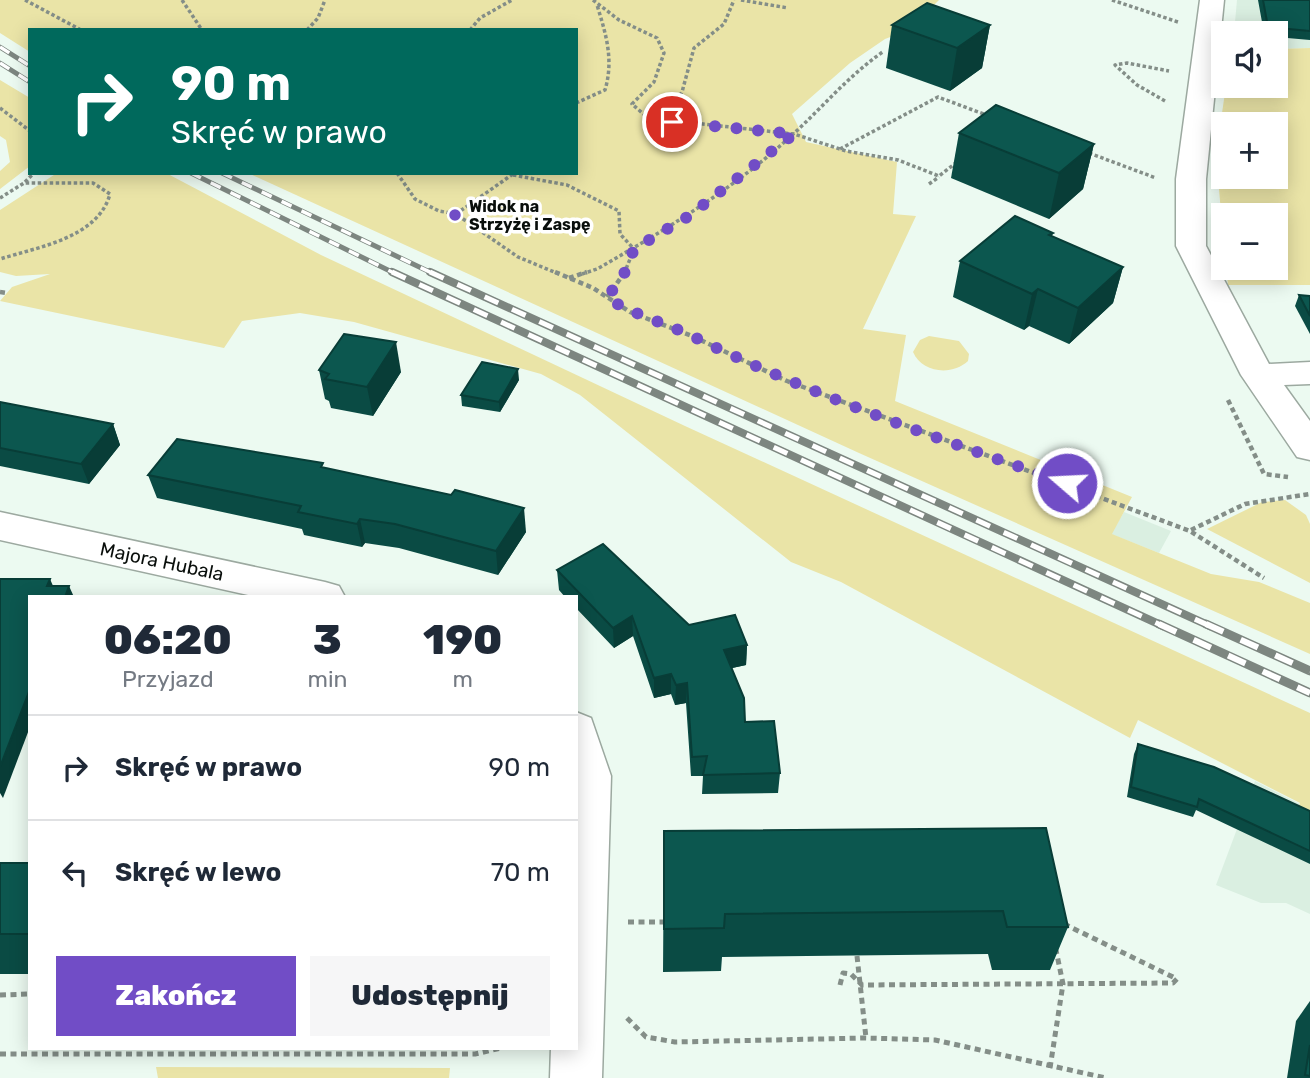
<!DOCTYPE html>
<html lang="pl">
<meta charset="utf-8">
<style>
:root{--surface:#fff;--page:#f6f6f7;--text:#1f2937;--muted:#747a83;--line:#e0e1e3;--accent:#714dc6}
body{margin:0;font-family:Rubik,sans-serif;background:var(--page);color:var(--text);height:100vh;display:flex;flex-direction:column;font-size:26px;white-space:nowrap}
*{box-sizing:border-box;margin:0}
p{font-size:23px;color:var(--muted)}
.icon{flex:none;width:38px;height:38px;fill:none;stroke:currentColor;stroke-width:2;stroke-linecap:round;stroke-linejoin:round}
.map{position:relative;flex:1;overflow:hidden}
.drawer{position:absolute;left:28px;top:595px;width:550px;height:455px;display:flex;flex-direction:column;background:var(--surface);border-radius:0px;box-shadow:0 4px 18px #0003}
.drawer>*{flex:none}
.hud{position:absolute;left:28px;top:28px;width:550px;height:147px;border-radius:0px;box-shadow:0 4px 18px #0003;background:#00695c;color:#fff;overflow:hidden}
.fabs{position:absolute;left:1211px;top:21px;display:grid;gap:14px}
.fabs a{display:grid;place-items:center;width:77px;height:77px;border-radius:0px;background:var(--surface);box-shadow:0 4px 18px #0003;font-size:35px}
.pin{position:absolute;display:grid;place-items:center;width:60px;height:60px;color:#fff;margin:-30px;border:4px solid #fff;border-radius:50%;box-shadow:0 2px 7px #0007}
.me{position:absolute;width:77px;margin:-38px;rotate:289deg;stroke-linejoin:round;filter:drop-shadow(0 0 5px #0008)}
.turn{display:flex;align-items:center;gap:24px;height:147px;padding:0 28px;font-size:32px}
.turn .icon{width:91px;height:91px;stroke-width:2.5}
.turn b{display:block;font-size:49px;line-height:60px}
.eta{display:flex;justify-content:space-evenly;align-items:center;height:119px;text-align:center}
.eta b{font-size:42px;font-weight:800;line-height:49px}
.cta{display:flex;gap:14px;margin-top:auto;padding:14px 28px}
.cta a{flex:1;height:80px;border-radius:0px;background:var(--accent);color:#fff;font-size:28px;font-weight:800;line-height:80px;text-align:center}
.cta a+a{background:var(--page);color:var(--text)}
ul{padding:0;list-style:none}
li{display:flex;align-items:center;gap:21px;height:105px;padding:0 28px;border-top:2px solid var(--line)}
li div{flex:1}
li b{display:block;font-size:26px}
li em{font-style:normal}
.map>svg:first-child{display:block}
</style>
<div class="map">
<svg width="1310" height="1078" viewBox="0 0 1310 1078">
<rect width="100%" height="100%" fill="#ecfaf1"/>
<g fill="#daefe1">
<path d="M1237,0H1310V48L1276,49V33H1234Z"/>
<path d="M1124,512L1171,531L1159,553L1111,534Z"/>
<path d="M1255,781L1300,804L1310,822V914L1286,903H1261L1216,885Z"/>
</g>
<g fill="#eae4a7" fill-rule="evenodd">
<path d="M0,0H939L909,30L885,39L850,63L792,114L806,142L897,162L893,214L916,216L863,329L906,335L895,401L1132,497L1112,534L1211,574L1259,582L1310,603V654L859,453L248,173H576V30H30V52L0,33Z"/>
<path d="M1310,48V285H1228L1226,268H1276V215H1223V237L1216,153L1226,86H1276V49ZM1223,124H1276V177H1223Z"/>
<path d="M0,80L30,98V166L0,189V171L10,162L6,140L0,136Z"/>
<path d="M57,173H166L321,255L685,426L1310,713V822L1295,816L1300,803L1138,720L1130,738L841,582L791,562L580,395L541,374L354,322L300,313L242,321L224,348L0,301L12,287L50,274L16,276L0,272V210Z"/>
<path d="M929,336L959,341L969,354L968,361C952,376 922,373 913,352L920,340Z"/>
<path d="M1285,500L1306,515L1310,524V583L1207,529L1262,502Z"/>
<path d="M156,1067L450,1068L449,1078H158Z"/>
</g>
<g fill="none" stroke-linecap="round" stroke-linejoin="round">
<defs>
<g id="minor">
<path d="M1200,0H1224L1206,179V246L1269,364L1310,362V384L1284,385L1310,421V460L1297,457L1241,375L1176,246V179Z"/>
<path d="M0,512L325,582L339,586L345,597H257L0,540Z"/>
<path d="M576,712L591,718L611,776L602,1078H550L551,1048H576Z"/>
</g>
</defs>
<use href="#minor" stroke="#9ca9a0" stroke-width="3"/>
<g stroke="#848e88" stroke-width="3.5" stroke-dasharray="3.5 2.5" stroke-linecap="butt">
<path d="M25,0L81,30"/>
<path d="M182,0L202,30"/>
<path d="M593,0L619,20L657,38L664,53L654,82L632,104L648,118L794,134L846,151L898,160L939,176L957,162"/>
<path d="M741,0L788,8"/>
<path d="M1112,0L1178,22"/>
<path d="M307,30L318,18L325,0"/>
<path d="M470,30L480,18L512,0"/>
<path d="M1165,101L1137,85L1115,65L1127,63L1169,71"/>
<path d="M576,103L605,90C614,60 606,34 597,5"/>
<path d="M0,108L30,131"/>
<path d="M672,122L669,113L682,92L694,48L724,24L734,0"/>
<path d="M840,149L938,97L989,116"/>
<path d="M1089,153L1156,178"/>
<path d="M397,173L415,199L439,211L456,214L518,257L559,274"/>
<path d="M513,175L567,185L619,211L620,234L634,249L624,274"/>
<path d="M25,182L34,173"/>
<path d="M929,184L939,177"/>
<path d="M0,198L24,183H93L110,194C98,238 38,247 0,259"/>
<path d="M456,214L513,174"/>
<path d="M582,274L597,269C665,230 732,190 790,137C822,108 848,76 884,51"/>
</g>
<g stroke="#848e88" stroke-width="4.5" stroke-dasharray="5 3.5" stroke-linecap="butt">
<path d="M555,272L593,288L630,312L692,336L787,381L1190,531L1264,578"/>
<path d="M569,278L587,272"/>
<path d="M0,292L7,293"/>
<path d="M607,297L625,272"/>
<path d="M1228,400L1264,474L1288,477"/>
<path d="M1191,530L1245,504L1310,494"/>
</g>
<g stroke="#848e88" stroke-width="5" stroke-dasharray="6 4.5" stroke-linecap="butt">
<path d="M628,922H663"/>
<path d="M857,956L866,1038"/>
<path d="M840,985L843,973L851,974L862,985L1173,983L1177,979L1064,924"/>
<path d="M0,995L30,994"/>
<path d="M627,1018L646,1037L675,1042L866,1038L935,1040L1106,1078"/>
<path d="M0,1054H475L501,1048"/>
<path d="M1050,1068L1063,984L1056,950"/>
</g>
<use href="#minor" fill="#fff" fill-rule="evenodd"/>
<defs>
<g id="rail-far2">
<path d="M0,47L30,66"/>
<path d="M0,63L30,82"/>
<path d="M191,173L396,274"/>
<path d="M222,173L434,274"/>
</g>
<g id="rail-far1">
<path d="M392,272L1163,626"/>
<path d="M430,272L1210,626"/>
</g>
<g id="rail">
<path d="M1159,624L1310,693"/>
<path d="M1206,624L1310,671"/>
</g>
</defs>
<use href="#rail-far2" stroke="#7d8680" stroke-width="5"/>
<use href="#rail-far1" stroke="#7d8680" stroke-width="8"/>
<use href="#rail" stroke="#7d8680" stroke-width="9"/>
<use href="#rail-far2" stroke="#fff" stroke-width="3.5" stroke-dasharray="11" stroke-linecap="butt"/>
<use href="#rail-far1" stroke="#fff" stroke-width="5" stroke-dasharray="15" stroke-linecap="butt"/>
<use href="#rail" stroke="#fff" stroke-width="6" stroke-dasharray="19" stroke-linecap="butt"/>
</g>
<g fill="#0a4b44">
<path d="M1258,0H1310V40L1276,37V33H1264Z"/>
<path d="M892,25H990L982,68L950,91L886,68Z"/>
<path d="M959,133L1094,144L1083,189L1049,219L951,178Z"/>
<path d="M1053,233L1052,236L1123,267L1113,303L1069,344L1029,326L1024,330L953,297L960,261Z"/>
<path d="M1299,295L1310,296V334L1295,306Z"/>
<path d="M319,370L401,372L373,416L331,408L329,401L325,399Z"/>
<path d="M519,380L500,412L462,406L461,395Z"/>
<path d="M0,402L113,424L120,445L89,484L0,466Z"/>
<path d="M324,468L526,532L498,575L399,548L365,543L362,547L304,535L302,529L157,498L148,475Z"/>
<path d="M557,570L689,625L747,645L746,665L732,668L745,722L780,773L778,793L702,794L703,776H691L686,703L675,705L671,694L654,698L633,636L614,648L576,608V597H565L559,590Z"/>
<path d="M1138,744L1310,811V864L1196,810L1193,817L1127,797L1134,754Z"/>
<path d="M664,831L1068,927L1050,970H992L988,954L722,957L721,971L663,972Z"/>
<rect x="0" y="863" width="30" height="111"/>
<path d="M1310,1001V1078H1287L1296,1021Z"/>
</g>
<g fill="#083d37">
<path d="M990,25L982,68L950,91L957,48Z"/>
<path d="M1094,144L1083,189L1049,219L1059,173Z"/>
<path d="M1123,267L1113,303L1069,344L1078,308Z"/>
<path d="M1038,289L1029,326L1024,330L1032,294Z"/>
<path d="M396,342L401,372L373,416L367,387Z"/>
<path d="M518,369L519,380L500,412L499,402Z"/>
<path d="M113,424L120,445L89,484L81,464Z"/>
<path d="M524,508L526,532L498,575L496,551Z"/>
<path d="M360,519L365,543L362,547L357,524Z"/>
<path d="M50,579L57,595L47,586Z"/>
<path d="M69,586L74,597H65Z"/>
<path d="M632,616L633,636L614,648L613,628Z"/>
<path d="M747,645L746,665L723,670L724,650Z"/>
<path d="M671,674V694L654,698V678Z"/>
<path d="M687,683L686,703L675,705L676,685Z"/>
<path d="M30,689V727L3,798L0,793V767Z"/>
</g>
<g fill="#0c574f" stroke="#083d37" stroke-width="2">
<path d="M1263,0H1310V31L1268,27Z"/>
<path d="M927,3L990,25L957,48L892,25Z"/>
<path d="M996,105L1094,144L1059,173L959,133Z"/>
<path d="M1015,216L1053,233L1049,235L1123,267L1078,308L1038,289L1032,294L960,261Z"/>
<path d="M1299,295L1310,296V316Z"/>
<path d="M344,334L396,342L367,387L325,379L329,374L319,370Z"/>
<path d="M482,362L518,369L499,402L461,395Z"/>
<path d="M0,402L113,424L81,464L0,448Z"/>
<path d="M177,439L323,463L321,467L451,495L455,490L524,508L496,551L395,524L360,519L357,524L298,512L301,506L148,475Z"/>
<path d="M603,544L689,625L735,615L747,645L724,650L744,698L745,722L774,721L780,773L703,775L707,756L692,757L687,683L676,685L671,674L654,678L632,616L613,628L557,570Z"/>
<path d="M0,579H50L47,586H69L65,597H30V689L0,767Z"/>
<path d="M1138,744L1214,767L1310,811V851L1199,799L1197,807L1131,787Z"/>
<path d="M1046,828L1068,927H1007L1003,911L725,914L724,928L664,929V831Z"/>
<rect x="0" y="863" width="30" height="71"/>
<path d="M1310,1045V1076L1305,1075Z"/>
</g>
<g fill="none" stroke-linecap="round" stroke-linejoin="round">
<path stroke="#714dc6" stroke-width="12" stroke-dasharray="0 21.6" d="M672,122L794,134L689,216L634,249L624,274L607,298C635,315 665,323 694,337C814,396 941,440 1067,483"/>
</g>
<circle fill="#714dc6" stroke="#fff" stroke-width="2.5" cx="455" cy="215" r="7"/>
<g text-anchor="middle" stroke-width="7" stroke-linejoin="round" paint-order="stroke">
<g font-size="16" font-weight="bold" fill="#090e0b" stroke="#fff" text-anchor="start">
<text x="469" y="212">Widok na<tspan x="469" dy="18">Strzyżę i Zaspę</tspan></text>
</g>
<g font-size="19" fill="#090e0b" stroke="#fff">
<text transform="translate(162 561) rotate(12)" y="7">Majora Hubala</text>
</g>
</g>
</svg>
<div class="fabs">
<a><svg class="icon" aria-label="sound" viewBox="0 0 24 24"><path d="M4 9h4l5-4v14l-5-4H4zM17 9q2 3 0 6"/></svg></a>
<a>+</a>
<a>−</a>
</div>
<div class="pin" style="left:672px;top:122px;background:#d93025"><svg class="icon" aria-label="arrive" viewBox="0 0 24 24"><path d="M6 21V4h12l-3 4 3 4H6"/></svg></div>
<svg class="me" style="left:1067px;top:483px" viewBox="-20 -20 40 40"><circle r="17" fill="#714dc6" stroke="#fff" stroke-width="3"/><path d="M0-11L8 9 0 5-8 9z" fill="#fff"/></svg>
<div class="hud">
<div class="turn"><svg class="icon" aria-label="right" viewBox="0 0 24 24"><path d="M7 20v-9h11M14 6l5 5-5 5"/></svg><div><b>90 m</b>Skręć w prawo</div></div>
</div>
<section class="drawer">
<div class="eta">
<div><b>06:20</b><p>Przyjazd</p></div>
<div><b>3</b><p>min</p></div>
<div><b>190</b><p>m</p></div>
</div>
<ul>
<li><svg class="icon" aria-label="right" viewBox="0 0 24 24"><path d="M7 20v-9h11M14 6l5 5-5 5"/></svg><div><b>Skręć w prawo</b></div><em>90 m</em></li>
<li><svg class="icon" aria-label="left" viewBox="0 0 24 24"><path d="M17 20v-9H6M10 6l-5 5 5 5"/></svg><div><b>Skręć w lewo</b></div><em>70 m</em></li>
</ul>
<div class="cta"><a>Zakończ</a><a>Udostępnij</a></div>
</section>
</div>
